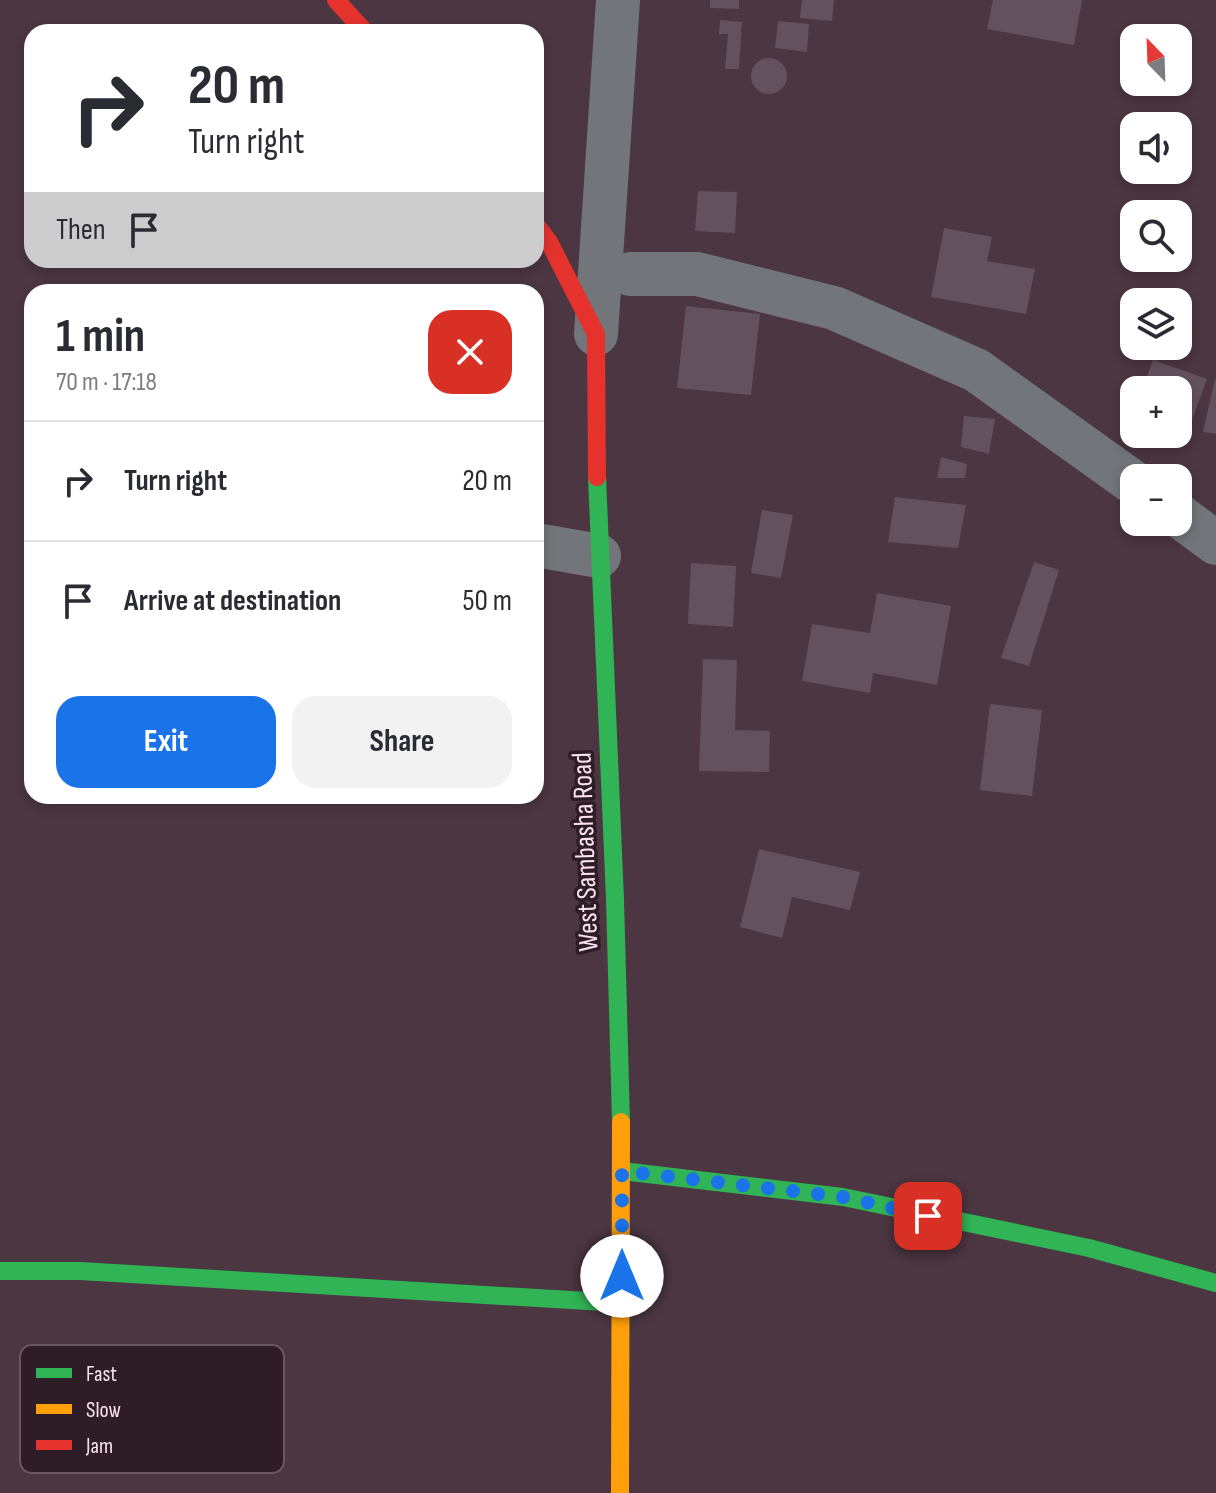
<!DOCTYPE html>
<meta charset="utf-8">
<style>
:root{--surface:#fff;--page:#f2f2f3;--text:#2b2b33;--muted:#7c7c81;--line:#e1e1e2;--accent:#1a73e8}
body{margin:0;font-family:"Sofia Sans Condensed",sans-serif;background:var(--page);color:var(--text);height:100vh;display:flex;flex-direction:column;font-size:30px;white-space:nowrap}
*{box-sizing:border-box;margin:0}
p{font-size:26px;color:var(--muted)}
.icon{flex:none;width:44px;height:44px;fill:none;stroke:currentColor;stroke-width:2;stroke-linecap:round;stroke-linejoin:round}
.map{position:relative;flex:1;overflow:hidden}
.details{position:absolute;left:24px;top:284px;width:520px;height:520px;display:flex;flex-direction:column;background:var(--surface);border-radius:24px;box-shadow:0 4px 12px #0003}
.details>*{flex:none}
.guide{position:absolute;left:24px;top:24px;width:520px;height:244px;border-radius:24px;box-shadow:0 4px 12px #0003;background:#fff;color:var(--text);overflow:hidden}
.needle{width:52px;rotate:337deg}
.buttons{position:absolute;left:1120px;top:24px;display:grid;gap:16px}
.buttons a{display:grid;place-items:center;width:72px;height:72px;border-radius:16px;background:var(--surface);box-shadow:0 4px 12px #0003;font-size:40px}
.pin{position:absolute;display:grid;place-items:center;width:68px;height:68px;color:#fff;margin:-34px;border-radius:16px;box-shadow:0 4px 12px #0006}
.me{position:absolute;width:88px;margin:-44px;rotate:0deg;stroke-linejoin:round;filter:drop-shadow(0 0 6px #0008)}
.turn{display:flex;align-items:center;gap:28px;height:168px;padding:0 32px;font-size:36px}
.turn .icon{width:104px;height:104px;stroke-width:2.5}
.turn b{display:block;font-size:56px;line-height:68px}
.then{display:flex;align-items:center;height:76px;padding:0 32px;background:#0003;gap:16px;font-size:30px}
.round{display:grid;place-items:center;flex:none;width:84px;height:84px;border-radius:24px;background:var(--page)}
.headline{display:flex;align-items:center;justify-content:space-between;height:136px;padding:0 32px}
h1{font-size:48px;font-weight:700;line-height:60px}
.button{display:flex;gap:16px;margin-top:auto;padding:16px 32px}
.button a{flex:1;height:92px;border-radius:24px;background:var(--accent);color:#fff;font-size:32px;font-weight:700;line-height:92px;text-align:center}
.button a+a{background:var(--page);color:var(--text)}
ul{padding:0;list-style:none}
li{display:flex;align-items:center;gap:24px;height:120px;padding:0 32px;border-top:2px solid var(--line)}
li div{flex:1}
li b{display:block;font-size:30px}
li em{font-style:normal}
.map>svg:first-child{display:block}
</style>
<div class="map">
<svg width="1216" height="1493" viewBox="0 0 1216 1493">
<rect width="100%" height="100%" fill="#4b3642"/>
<g fill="#62525d">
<path d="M710,0H739V9L710,8Z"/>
<path d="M802,0H834L832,21L800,18Z"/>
<path d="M993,0H1082L1074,45L987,29Z"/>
<path d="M720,20L742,22L739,69H725L728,34H719Z"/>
<path d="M778,21L809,24L807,52L775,48Z"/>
<circle cx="769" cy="76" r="18"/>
<path d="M698,191L737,192L735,233L695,231Z"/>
<path d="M944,228L992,237L987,261L1035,269L1026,314L931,297Z"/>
<path d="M686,306L760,314L751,395L677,388Z"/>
<path d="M1153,360L1207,379L1191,423L1178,419V390H1161L1162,388L1145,382Z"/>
<path d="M1215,379H1216V434L1203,432Z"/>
<path d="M964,416L995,419L989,454L961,447Z"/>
<path d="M941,457L967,464L965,478H937Z"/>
<path d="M895,497L966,505L958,548L888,542Z"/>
<path d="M762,510L793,515L781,578L751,573Z"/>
<path d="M1034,562L1059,570L1029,666L1001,658Z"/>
<path d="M691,563L736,566L733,627L688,624Z"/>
<path d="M877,593L951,606L937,685L873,673L870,693L802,681L812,624L870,633Z"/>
<path d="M703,659L737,660L735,730L770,731L769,772L699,771Z"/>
<path d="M990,704L1042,710L1032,796L980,790Z"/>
<path d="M759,849L860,872L850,910L792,897L782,938L740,927Z"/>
</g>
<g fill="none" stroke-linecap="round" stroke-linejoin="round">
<g stroke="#727579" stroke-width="44">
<path d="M630,274H697L834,308L976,370L1134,483"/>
<path d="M596,334L618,0"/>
<path d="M1178,515L1216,543"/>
<path d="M536,545L599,556"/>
</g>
<g stroke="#30b455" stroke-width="18">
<path d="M597,477L615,899L621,1122"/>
<path d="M622,1171L843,1197L1089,1248L1216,1283"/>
<path d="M0,1271H80L621,1303"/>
</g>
<path stroke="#ff9f0a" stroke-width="18" d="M620,1493L621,1122"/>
<g stroke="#e5322d" stroke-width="18">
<path d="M336,0L365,32"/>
<path d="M536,225L549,242L596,334L597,477"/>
</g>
</g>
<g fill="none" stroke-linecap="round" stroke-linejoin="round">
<path stroke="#1a73e8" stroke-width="14" stroke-dasharray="0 25.2" d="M622,1276V1171L843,1197L928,1216"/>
</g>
<g text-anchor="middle" stroke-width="7" stroke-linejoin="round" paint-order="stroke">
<g font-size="28" fill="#fbe2ee" stroke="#2e1d26">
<text transform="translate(584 852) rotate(-92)" y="10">West Sambasha Road</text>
</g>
</g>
<rect x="20" y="1345" width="264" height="128" rx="12" fill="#2e1d26" stroke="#6c5862" stroke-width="2"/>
<rect x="36" y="1368" width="36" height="10" fill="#30b455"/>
<rect x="36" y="1404" width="36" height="10" fill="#ff9f0a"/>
<rect x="36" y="1440" width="36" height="10" fill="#e5322d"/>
<g font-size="22" fill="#fbe2ee">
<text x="86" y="1381">Fast</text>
<text x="86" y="1417">Slow</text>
<text x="86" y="1453">Jam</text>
</g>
</svg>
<div class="buttons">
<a><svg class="needle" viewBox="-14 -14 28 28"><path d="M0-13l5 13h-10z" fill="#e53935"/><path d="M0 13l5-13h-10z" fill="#7c7c81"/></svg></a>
<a><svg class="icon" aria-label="sound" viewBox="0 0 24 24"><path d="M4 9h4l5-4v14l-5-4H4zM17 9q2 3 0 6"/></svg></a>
<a><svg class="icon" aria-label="search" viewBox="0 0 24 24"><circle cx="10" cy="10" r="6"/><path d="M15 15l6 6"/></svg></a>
<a><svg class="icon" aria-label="layers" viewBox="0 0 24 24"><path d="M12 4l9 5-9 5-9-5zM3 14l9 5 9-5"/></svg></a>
<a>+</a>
<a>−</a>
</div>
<div class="pin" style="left:928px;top:1216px;background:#d93025"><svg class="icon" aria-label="arrive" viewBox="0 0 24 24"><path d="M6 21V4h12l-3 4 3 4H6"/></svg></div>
<svg class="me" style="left:622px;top:1276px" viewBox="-20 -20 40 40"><circle r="19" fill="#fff"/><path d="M0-13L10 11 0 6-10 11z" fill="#1a73e8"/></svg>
<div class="guide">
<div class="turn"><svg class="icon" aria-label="right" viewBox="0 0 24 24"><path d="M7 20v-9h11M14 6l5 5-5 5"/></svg><div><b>20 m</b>Turn right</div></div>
<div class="then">Then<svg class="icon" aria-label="arrive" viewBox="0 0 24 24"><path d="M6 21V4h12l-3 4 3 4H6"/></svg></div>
</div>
<section class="details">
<div class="headline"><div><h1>1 min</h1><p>70 m · 17:18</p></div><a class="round" style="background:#d93025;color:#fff"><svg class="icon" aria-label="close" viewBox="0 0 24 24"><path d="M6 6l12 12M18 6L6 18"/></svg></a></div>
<ul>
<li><svg class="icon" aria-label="right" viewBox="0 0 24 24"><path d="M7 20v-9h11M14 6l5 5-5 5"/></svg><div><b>Turn right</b></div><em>20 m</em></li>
<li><svg class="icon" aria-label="arrive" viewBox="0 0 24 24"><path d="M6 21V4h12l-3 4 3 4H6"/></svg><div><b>Arrive at destination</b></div><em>50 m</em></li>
</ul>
<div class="button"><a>Exit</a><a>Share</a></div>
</section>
</div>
